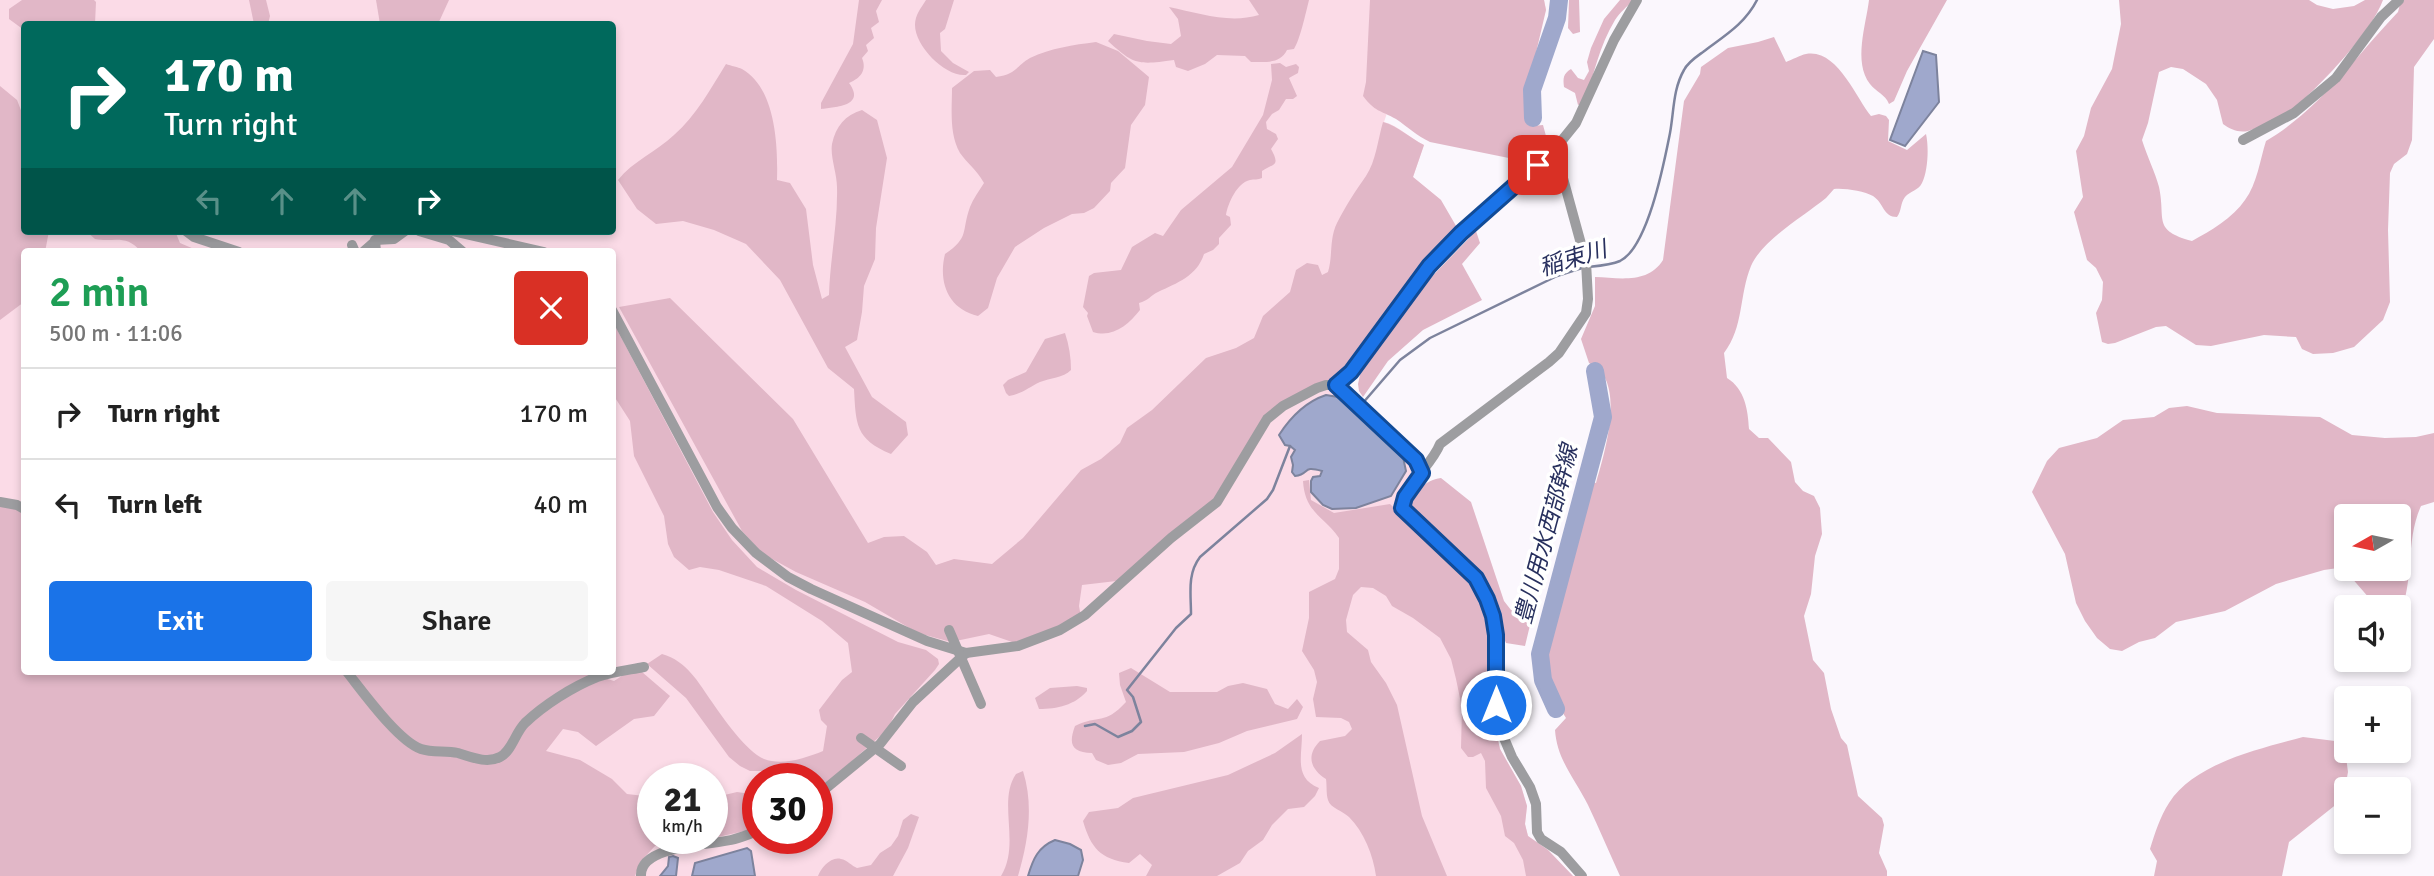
<!DOCTYPE html>
<meta charset="utf-8">
<style>
:root{--surface:#fff;--page:#f6f6f6;--text:#222;--muted:#767676;--line:#e0e0e0;--accent:#1a73e8}
body{margin:0;font-family:Signika,"Noto Sans JP",sans-serif;background:var(--page);color:var(--text);height:100vh;display:flex;flex-direction:column;font-size:26px;white-space:nowrap}
*{box-sizing:border-box;margin:0}
p{font-size:23px;color:var(--muted)}
.icon{flex:none;width:38px;height:38px;fill:none;stroke:currentColor;stroke-width:2;stroke-linecap:round;stroke-linejoin:round}
.map{position:relative;flex:1;overflow:hidden}
.sheet{position:absolute;left:21px;top:248px;width:595px;height:427px;display:flex;flex-direction:column;background:var(--surface);border-radius:7px;box-shadow:0 4px 10px #0003}
.sheet>*{flex:none}
.banner{position:absolute;left:21px;top:21px;width:595px;height:214px;border-radius:7px;box-shadow:0 4px 10px #0003;background:#00695c;color:#fff;overflow:hidden}
.needle{width:46px;rotate:261deg}
.tools{position:absolute;left:2334px;top:504px;display:grid;gap:14px}
.tools a{display:grid;place-items:center;width:77px;height:77px;border-radius:7px;background:var(--surface);box-shadow:0 4px 10px #0003;font-size:35px}
.speed{position:absolute;left:637px;top:763px;display:flex;gap:14px;font-size:35px;font-weight:700;text-align:center}
.speed>*{display:grid;place-content:center;width:91px;height:91px;border-radius:50%;background:var(--surface);box-shadow:0 4px 10px #0003;line-height:1}
.speed small{font-size:18px;font-weight:400}
.speed .limit{border:10px solid #d22;background:#fff;color:#111}
.pin{position:absolute;display:grid;place-items:center;width:60px;height:60px;color:#fff;margin:-30px;border-radius:14px;box-shadow:0 4px 10px #0006}
.me{position:absolute;width:77px;margin:-38px;rotate:0deg;stroke-linejoin:round;filter:drop-shadow(0 0 5px #0008)}
.turn{display:flex;align-items:center;gap:24px;height:147px;padding:0 28px;font-size:32px}
.turn .icon{width:91px;height:91px;stroke-width:2.5}
.turn b{display:block;font-size:49px;line-height:60px}
.lanes{display:flex;align-items:center;height:66px;padding:0 28px;background:#0003;justify-content:center;gap:35px;direction:ltr}
.lanes .off{opacity:.35}
.round{display:grid;place-items:center;flex:none;width:74px;height:74px;border-radius:7px;background:var(--page)}
.head{display:flex;align-items:center;justify-content:space-between;height:119px;padding:0 28px}
h1{font-size:42px;font-weight:600;line-height:52px;color:#1e9e55}
.button{display:flex;gap:14px;margin-top:auto;padding:14px 28px}
.button a{flex:1;height:80px;border-radius:7px;background:var(--accent);color:#fff;font-size:28px;font-weight:600;line-height:80px;text-align:center}
.button a+a{background:var(--page);color:var(--text)}
ul{padding:0;list-style:none}
li{display:flex;align-items:center;gap:21px;height:91px;padding:0 28px;border-top:2px solid var(--line)}
li div{flex:1}
li b{display:block;font-size:26px}
li em{font-style:normal}
.map>svg:first-child{display:block}
</style>
<div class="map">
<svg width="2434" height="876" viewBox="0 0 2434 876">
<rect width="100%" height="100%" fill="#fbf7fd"/>
<path fill="#fbdbe7" fill-rule="evenodd" d="M0,0H1544L1546,10L1538,34L1395,89L1384,122C1399,126 1410,138 1424,145L1413,177L1441,200L1348,370L1333,380L1415,464L1395,509L1471,582L1487,622L1489,650L1486,688L1500,749L1521,786L1527,806L1525,824L1528,836L1548,850L1573,876H625L329,672H612V252H24V520L0,506ZM24,24H612V231H24ZM653,779H712V838H653ZM758,779H817V838H758Z"/>
<g fill="#e1b7c7" fill-rule="evenodd">
<path d="M22,0H94L96,2L95,24H24V30L9,19V9Z"/>
<path d="M249,0H266L270,16L268,24H254Z"/>
<path d="M376,0H449L438,24H380Z"/>
<path d="M859,0H882L876,11L879,22L871,28L874,38L866,45L868,51L862,58C867,70 861,78 849,83C866,106 836,107 821,109V103L853,44Z"/>
<path d="M926,0H954L945,29L940,33L941,51L953,63L969,72L966,75C945,77 915,46 915,25C915,15 921,8 926,0Z"/>
<path d="M1249,0H1309C1306,12 1300,40 1294,49L1287,50C1280,64 1266,62 1251,62L1245,56L1217,55L1205,64L1188,71L1176,67L1174,60C1138,65 1134,65 1108,41L1114,34L1147,41L1171,44L1181,36L1178,19L1169,7C1199,13 1229,24 1259,15Z"/>
<path d="M1370,0H1544L1546,10L1524,104L1525,111L1532,126L1543,125L1549,147L1533,163L1430,142C1417,136 1408,127 1396,119C1380,110 1375,112 1363,96L1366,82Z"/>
<path d="M1569,0H1579L1580,32L1573,34L1568,28Z"/>
<path d="M1620,0H1633C1627,7 1620,12 1615,20C1599,46 1594,75 1584,103L1578,105L1575,93L1564,87C1563,78 1563,74 1571,69L1578,78L1584,80L1589,71L1587,62L1591,48L1604,19Z"/>
<path d="M1869,0H1947L1907,71L1894,101L1889,104C1885,94 1876,92 1870,84C1853,62 1866,25 1869,0Z"/>
<path d="M2119,0H2309L2317,5L2333,9L2354,6L2365,0H2383C2372,31 2322,84 2297,105C2288,113 2259,128 2248,131C2238,133 2230,129 2223,124L2217,100L2206,84L2183,69L2171,67L2159,72L2148,123L2142,140C2147,156 2155,172 2159,187C2166,220 2152,230 2192,241C2210,231 2233,218 2245,200C2257,184 2260,160 2266,141C2320,109 2355,57 2398,12L2401,0H2434V39L2414,67L2412,140L2407,154L2394,164L2390,173L2388,230L2390,302L2383,320L2354,347L2333,353L2313,354L2302,349L2296,337L2264,335L2211,346L2196,345L2166,326L2156,327L2115,343L2108,344L2102,342L2096,313L2102,300L2103,282L2096,268L2087,260L2074,212L2083,197L2076,151L2084,136L2091,108L2112,69L2121,24Z"/>
<path d="M1774,37L1786,62C1792,60 1800,55 1806,54C1837,48 1856,98 1871,116L1879,114L1886,116L1889,120L1888,141L1907,150L1926,134C1929,147 1928,171 1922,183C1918,191 1910,191 1905,197C1900,204 1902,210 1897,217C1883,217 1884,203 1873,196C1864,191 1845,188 1834,189L1826,198C1804,216 1762,240 1751,266C1739,295 1744,327 1724,353L1727,378C1745,389 1748,410 1749,429L1759,438H1768L1791,462L1795,482L1803,491L1814,496L1820,508L1822,534L1815,556L1811,594L1804,616L1813,660L1824,673L1831,709L1841,738L1847,745L1858,796L1882,818L1884,825L1879,853L1887,871V876H1620C1609,852 1599,828 1588,805C1575,779 1557,760 1555,730L1566,718C1551,694 1541,676 1544,647L1589,481L1596,483C1604,454 1628,379 1589,363L1581,339L1595,306V277C1620,278 1648,284 1663,260L1684,101L1700,74L1701,67L1728,48L1758,42Z"/>
<path d="M1096,42L1118,51L1149,77L1145,105L1131,125L1125,168L1111,183L1110,191L1094,208L1084,213L1072,214L1044,228L1015,247L997,278L988,308L978,316C948,309 938,282 945,254C970,237 961,232 970,207C973,199 979,191 984,183C976,169 967,163 960,153C949,134 952,109 952,88L974,71L990,70L996,77C1016,75 1016,66 1030,58C1051,48 1073,45 1096,42Z"/>
<path d="M1280,63L1286,67L1296,64L1299,67L1298,73L1289,78L1297,96L1293,99H1286L1279,110L1272,114L1266,122L1267,129L1276,134L1278,139L1271,149C1281,167 1273,163 1262,171V178C1258,180 1254,179 1250,180C1237,183 1228,203 1226,215L1230,217L1231,225L1219,238V244L1213,250L1204,254C1197,276 1177,283 1158,292C1151,295 1148,301 1139,303L1140,310C1128,325 1113,338 1093,332L1087,316L1088,313L1083,307L1089,276L1094,273L1121,270L1132,247L1155,233L1163,236L1181,210L1232,167L1263,115L1272,80L1271,64Z"/>
<path d="M726,64C731,66 738,67 742,69C776,88 778,147 777,180L790,183L806,209L813,265L822,299L829,295C830,259 838,223 837,187C837,173 830,157 832,144C836,126 845,115 862,110L877,120L887,158L876,228L875,259L864,286L862,312L857,340L845,347L872,397L906,422L908,435L891,454C855,439 856,424 854,389L828,368L780,280L746,244L714,230L683,221L656,224L637,209L618,180C633,161 656,152 674,135C696,116 711,88 726,64Z"/>
<path d="M0,86L17,100L24,118V231H49L45,252H24V302L0,320Z"/>
<path d="M1383,122C1398,126 1410,138 1424,145L1413,177L1441,200L1459,231L1348,370L1275,414L1211,505L1125,580L1082,585L1079,606L1081,617L1015,643L989,634L951,642L918,633L865,602L796,572L763,554L742,531L619,307L670,298L793,419L868,543L884,537L904,536L927,552L936,565L954,559L992,564L1023,538L1081,470L1101,459L1120,443L1127,428L1152,410L1206,358L1236,348L1254,338L1263,316L1290,292L1296,270L1307,263L1318,265L1322,275L1328,272C1333,256 1329,239 1337,223C1345,207 1356,190 1366,176C1376,161 1378,139 1383,122Z"/>
<path d="M86,231H175L180,243L201,252H141C126,233 113,243 95,239Z"/>
<path d="M1476,231L1480,243L1462,264L1482,300L1423,330L1388,361L1363,397L1359,391L1358,384L1363,361L1416,293Z"/>
<path d="M612,320L713,512L732,540L757,567L796,590L898,642L926,650L938,659L939,664L935,670L895,714L887,730L827,783L778,771H750L740,766L729,757L686,698L647,664L662,654C687,661 698,682 712,702C723,718 746,751 764,759C782,766 806,758 823,751L827,726L821,720L819,710L842,680L852,672L848,643L822,621L766,586L719,570L700,567L689,570L674,557L668,544L664,516L634,456L630,421L614,396Z"/>
<path d="M1065,333C1069,345 1071,357 1071,370C1063,378 1050,378 1040,382C1029,387 1022,394 1009,396L1006,393L1003,385L1008,380L1026,372L1045,339Z"/>
<path d="M2187,406L2217,413L2320,417L2352,435L2385,438L2416,437L2434,433V502L2421,506C2405,541 2415,581 2399,616V607H2377L2350,576L2338,568L2324,570L2276,584L2225,611L2176,622L2155,638L2139,642L2122,651L2110,649L2097,638L2085,621L2076,603L2065,554L2032,492L2047,461L2059,448L2097,438L2123,420L2154,417L2169,408ZM2347,516H2399V569H2347Z"/>
<path d="M1441,478L1471,502L1504,601L1511,610L1530,617L1531,621L1525,646L1506,643L1501,632L1490,597L1408,509C1411,494 1425,480 1441,478Z"/>
<path d="M1309,480L1311,500L1334,513L1390,504L1471,582L1483,604L1487,622L1489,650L1486,688L1500,749L1521,786L1527,806L1525,824L1528,836L1548,850L1573,876H1526L1523,860L1514,843L1505,836L1501,816L1486,788L1485,761L1481,753L1473,757H1468L1461,748L1462,708L1456,679L1451,659L1440,638L1413,618L1392,606L1386,596L1373,588L1361,587L1353,595L1346,620L1347,632L1368,650L1371,662L1386,683L1397,705L1422,816L1447,876H1376C1373,855 1364,832 1349,817C1343,811 1330,808 1328,800C1326,794 1327,785 1326,779C1310,769 1306,755 1320,741L1345,736L1352,729L1349,722L1341,718L1316,717L1313,699L1317,682L1314,670L1302,651L1309,618V592L1335,579L1339,569V538C1323,515 1305,513 1303,481Z"/>
<path d="M0,499L24,510V672H585L614,681L628,672H642L670,696L654,716L634,719L596,746L578,732L563,729L546,751L580,760L612,779L627,794L653,797V838H712V798L737,792L758,795V828L687,844L655,846L640,862L635,876H0Z"/>
<path d="M1131,668L1170,692H1217L1228,686L1243,683L1267,689L1275,704L1288,709L1297,699L1303,707L1297,719L1247,731L1219,743L1184,752L1138,754L1121,763L1108,765L1096,760L1092,753C1072,752 1068,745 1075,726C1099,714 1104,726 1126,702L1120,685L1119,673Z"/>
<path d="M1077,686L1087,688V691C1075,705 1057,709 1039,709L1035,698L1050,688Z"/>
<path d="M1302,734C1302,757 1294,778 1319,788L1315,796L1304,807L1288,809L1272,825L1263,840L1248,851L1240,863L1217,876H1146L1152,865L1140,854L1129,863C1100,859 1091,848 1083,821L1089,812L1118,808L1133,798L1228,775L1275,753Z"/>
<path d="M2303,737L2335,741L2345,749L2348,772L2343,799L2289,842L2282,876H2154L2157,861L2150,849C2155,833 2160,817 2169,803C2194,763 2260,749 2303,737Z"/>
<path d="M1023,771C1034,806 1028,842 1018,876H1001C1021,844 997,802 1016,774Z"/>
<path d="M911,814L919,817L908,848L893,876H818C821,868 831,856 841,859C847,860 852,866 857,868L871,865L880,853L891,846L898,836L903,820Z"/>
</g>
<g fill="#9fa8cc" stroke="#7d839d" stroke-width="2">
<path d="M1923,51L1936,55L1939,102L1905,146L1890,140Z"/>
<path d="M1326,395L1338,397L1374,428L1403,457L1406,471L1391,496L1356,508L1332,509L1323,505L1311,492V481L1313,477L1320,476L1322,471C1301,465 1311,474 1295,476L1292,472L1293,465L1291,457L1295,450L1290,446L1285,445L1279,435C1290,418 1305,402 1326,395Z"/>
<path d="M1055,840L1070,844L1081,850L1083,860L1078,876H1028C1033,859 1038,847 1055,840Z"/>
<path d="M747,848L751,851L755,876H692L695,863Z"/>
<path d="M673,856L678,858L676,876H660L668,866L669,857Z"/>
</g>
<g fill="none" stroke-linecap="round" stroke-linejoin="round">
<g stroke="#7d839d" stroke-width="2.5">
<path d="M1588,267C1598,266 1611,265 1620,261C1648,247 1664,163 1670,133C1674,111 1673,89 1684,70C1688,62 1696,57 1703,52C1724,36 1745,24 1757,0"/>
<path d="M1362,404L1400,360L1430,338L1557,276L1582,268"/>
<path d="M1085,726L1095,724L1118,737L1132,731L1141,722L1133,697L1127,690L1176,628L1191,614C1191,594 1187,574 1200,557L1267,499L1273,490L1290,446"/>
</g>
<g stroke="#9fa8cc" stroke-width="18">
<path d="M1533,118L1532,90L1557,18L1559,0"/>
<path d="M1556,709L1543,680L1540,654L1603,417L1595,371"/>
</g>
<g stroke="#9d9da0" stroke-width="10">
<path d="M2243,140L2294,113L2336,78L2381,17L2399,0"/>
<path d="M1555,149L1586,262L1588,299L1586,313L1559,353L1549,362L1440,444C1432,465 1404,486 1402,508L1476,578L1487,599L1493,616L1496,635L1495,688L1504,738L1512,757L1530,787L1536,804L1537,832L1541,839L1561,852L1582,876"/>
<path d="M186,231L194,237L239,252"/>
<path d="M419,231L449,240L463,252"/>
<path d="M452,231L544,252"/>
<path d="M352,245L355,252"/>
<path d="M363,252L387,231"/>
<path d="M376,252L375,240L394,239L405,231"/>
<path d="M612,310L717,507L732,528L756,553L788,577L811,589L927,641L966,653L1018,646L1060,630L1085,615L1171,538L1217,502L1267,419L1283,406L1317,388L1326,385H1336L1412,454L1422,473"/>
<path d="M1336,385L1351,372L1429,266L1461,233L1555,149L1576,123L1614,40L1637,0"/>
<path d="M0,502L17,505L24,509"/>
<path d="M347,672C363,692 398,741 421,749C433,753 446,750 458,753C471,757 487,764 500,757C512,751 515,733 525,723C544,705 572,687 597,677C612,672 629,670 644,667"/>
<path d="M817,793L824,790L880,744L913,702L966,653"/>
<path d="M641,876C639,845 710,845 731,840C740,838 749,834 758,831"/>
</g>
<g stroke="#9d9da0" stroke-width="10">
<path d="M949,630L981,704"/>
<path d="M861,738L901,766"/>
</g>
</g>
<g fill="none" stroke-linecap="round" stroke-linejoin="round">
<defs>
<path id="route" d="M1496,705V635L1493,616L1487,599L1476,578L1402,508L1405,497L1422,473L1416,460L1336,385L1351,372L1429,266L1461,233L1538,165"/>
</defs>
<use href="#route" stroke="#114b97" stroke-width="18"/>
<use href="#route" stroke="#1a73e8" stroke-width="12"/>
</g>
<g text-anchor="middle" stroke-width="7" stroke-linejoin="round" paint-order="stroke">
<g font-size="23" font-style="italic" fill="#28305e" stroke="#fff">
<text transform="translate(1573 258) rotate(-17)" y="8">稲束川</text>
<text transform="translate(1546 534) rotate(-75)" y="8">豊川用水西部幹線</text>
</g>
</g>
</svg>
<div class="tools">
<a><svg class="needle" viewBox="-14 -14 28 28"><path d="M0-13l5 13h-10z" fill="#e53935"/><path d="M0 13l5-13h-10z" fill="#767676"/></svg></a>
<a><svg class="icon" aria-label="sound" viewBox="0 0 24 24"><path d="M4 9h4l5-4v14l-5-4H4zM17 9q2 3 0 6"/></svg></a>
<a>+</a>
<a>−</a>
</div>
<div class="speed"><div>21<small>km/h</small></div><div class="limit">30</div></div>
<div class="pin" style="left:1538px;top:165px;background:#d93025"><svg class="icon" aria-label="arrive" viewBox="0 0 24 24"><path d="M6 21V4h12l-3 4 3 4H6"/></svg></div>
<svg class="me" style="left:1496px;top:705px" viewBox="-20 -20 40 40"><circle r="17" fill="#1a73e8" stroke="#fff" stroke-width="3"/><path d="M0-11L8 9 0 5-8 9z" fill="#fff"/></svg>
<div class="banner">
<div class="turn"><svg class="icon" aria-label="right" viewBox="0 0 24 24"><path d="M7 20v-9h11M14 6l5 5-5 5"/></svg><div><b>170 m</b>Turn right</div></div>
<div class="lanes"><svg class="icon off" aria-label="left" viewBox="0 0 24 24"><path d="M17 20v-9H6M10 6l-5 5 5 5"/></svg><svg class="icon off" aria-label="ahead" viewBox="0 0 24 24"><path d="M12 20V5M6 11l6-6 6 6"/></svg><svg class="icon off" aria-label="ahead" viewBox="0 0 24 24"><path d="M12 20V5M6 11l6-6 6 6"/></svg><svg class="icon" aria-label="right" viewBox="0 0 24 24"><path d="M7 20v-9h11M14 6l5 5-5 5"/></svg></div>
</div>
<section class="sheet">
<div class="head"><div><h1>2 min</h1><p>500 m · 11:06</p></div><a class="round" style="background:#d93025;color:#fff"><svg class="icon" aria-label="close" viewBox="0 0 24 24"><path d="M6 6l12 12M18 6L6 18"/></svg></a></div>
<ul>
<li><svg class="icon" aria-label="right" viewBox="0 0 24 24"><path d="M7 20v-9h11M14 6l5 5-5 5"/></svg><div><b>Turn right</b></div><em>170 m</em></li>
<li><svg class="icon" aria-label="left" viewBox="0 0 24 24"><path d="M17 20v-9H6M10 6l-5 5 5 5"/></svg><div><b>Turn left</b></div><em>40 m</em></li>
</ul>
<div class="button"><a>Exit</a><a>Share</a></div>
</section>
</div>
